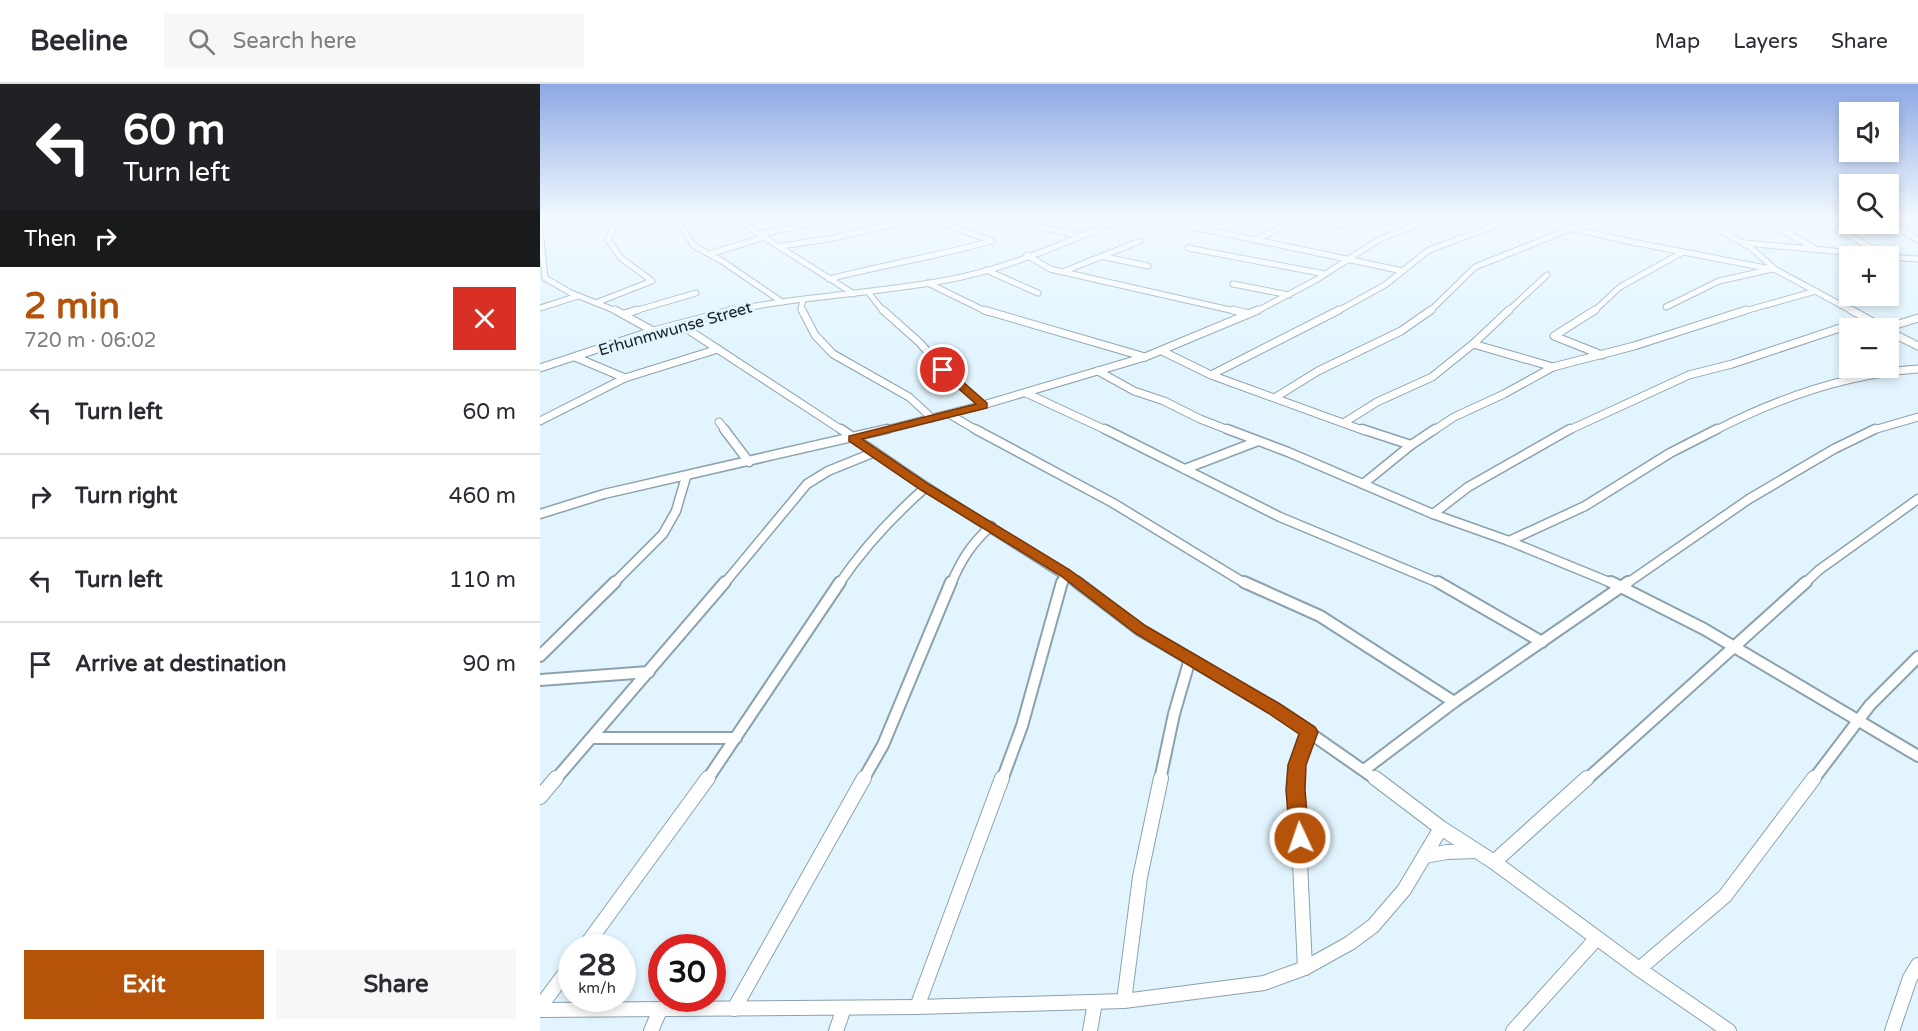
<!DOCTYPE html>
<meta charset="utf-8">
<style>
:root{--surface:#fff;--page:#f7f7f7;--text:#2b2b33;--muted:#7c7c81;--line:#e1e1e2;--accent:#b45309}
body{margin:0;font-family:"Varela Round",sans-serif;background:var(--page);color:var(--text);height:100vh;display:flex;flex-direction:column;font-size:22px;white-space:nowrap}
*{box-sizing:border-box;margin:0}
p{font-size:20px;color:var(--muted)}
.icon{flex:none;width:33px;height:33px;fill:none;stroke:currentColor;stroke-width:2;stroke-linecap:round;stroke-linejoin:round}
.map{position:relative;flex:1;overflow:hidden}
.panel{display:flex;flex-direction:column;background:var(--surface);width:540px}
.panel>*{flex:none}
.hud{background:#202124;color:#fff;overflow:hidden}
.buttons{position:absolute;left:1299px;top:18px;display:grid;gap:12px}
.buttons a{display:grid;place-items:center;width:60px;height:60px;border-radius:0px;background:var(--surface);box-shadow:0 3px 9px #0003;font-size:30px}
.speed{position:absolute;left:18px;top:850px;display:flex;gap:12px;font-size:30px;font-weight:700;text-align:center}
.speed>*{display:grid;place-content:center;width:78px;height:78px;border-radius:50%;background:var(--surface);box-shadow:0 3px 9px #0003;line-height:1}
.speed small{font-size:15px;font-weight:400}
.speed .limit{border:9px solid #d22;background:#fff;color:#111}
.pin{position:absolute;display:grid;place-items:center;width:51px;height:51px;color:#fff;margin:-26px;border:3px solid #fff;border-radius:50%;box-shadow:0 2px 6px #0007}
.me{position:absolute;width:66px;margin:-33px;rotate:357deg;stroke-linejoin:round;filter:drop-shadow(0 0 4px #0008)}
.turn{display:flex;align-items:center;gap:21px;height:126px;padding:0 24px;font-size:27px}
.turn .icon{width:78px;height:78px;stroke-width:2.5}
.turn b{display:block;font-size:42px;line-height:51px}
.then{display:flex;align-items:center;height:57px;padding:0 24px;background:#0003;gap:12px;font-size:22px}
.round{display:grid;place-items:center;flex:none;width:63px;height:63px;border-radius:0px;background:var(--page)}
.summary{display:flex;align-items:center;justify-content:space-between;height:102px;padding:0 24px}
h1{font-size:36px;font-weight:800;line-height:45px;color:var(--accent)}
.action{display:flex;gap:12px;margin-top:auto;padding:12px 24px}
.action a{flex:1;height:69px;border-radius:0px;background:var(--accent);color:#fff;font-size:24px;font-weight:800;line-height:69px;text-align:center}
.action a+a{background:var(--page);color:var(--text)}
ul{padding:0;list-style:none}
li{display:flex;align-items:center;gap:18px;height:84px;padding:0 24px;border-top:2px solid var(--line)}
li div{flex:1}
li b{display:block;font-size:22px}
li em{font-style:normal}
header{display:flex;align-items:center;gap:36px;box-sizing:border-box;height:84px;padding:0 30px;background:var(--surface);border-bottom:2px solid var(--line)}
header strong{font-size:28px}
nav{display:flex;gap:33px;margin-inline-start:auto;font-size:21px}
.search{width:420px;height:54px;background:var(--page);display:flex;align-items:center;gap:15px;box-sizing:border-box;padding:0 21px;border-radius:0px;color:var(--muted);font-size:22px}
main{display:flex;flex:1;min-height:0}
.map>svg:first-child{display:block}
</style>
<header>
<strong>Beeline</strong>
<div class="search"><svg class="icon" aria-label="search" viewBox="0 0 24 24"><circle cx="10" cy="10" r="6"/><path d="M15 15l6 6"/></svg>Search here</div>
<nav><a>Map</a><a>Layers</a><a>Share</a></nav>
</header>
<main>
<section class="panel">
<div class="hud">
<div class="turn"><svg class="icon" aria-label="left" viewBox="0 0 24 24"><path d="M17 20v-9H6M10 6l-5 5 5 5"/></svg><div><b>60 m</b>Turn left</div></div>
<div class="then">Then<svg class="icon" aria-label="right" viewBox="0 0 24 24"><path d="M7 20v-9h11M14 6l5 5-5 5"/></svg></div>
</div>
<div class="summary"><div><h1>2 min</h1><p>720 m · 06:02</p></div><a class="round" style="background:#d93025;color:#fff"><svg class="icon" aria-label="close" viewBox="0 0 24 24"><path d="M6 6l12 12M18 6L6 18"/></svg></a></div>
<ul>
<li><svg class="icon" aria-label="left" viewBox="0 0 24 24"><path d="M17 20v-9H6M10 6l-5 5 5 5"/></svg><div><b>Turn left</b></div><em>60 m</em></li>
<li><svg class="icon" aria-label="right" viewBox="0 0 24 24"><path d="M7 20v-9h11M14 6l5 5-5 5"/></svg><div><b>Turn right</b></div><em>460 m</em></li>
<li><svg class="icon" aria-label="left" viewBox="0 0 24 24"><path d="M17 20v-9H6M10 6l-5 5 5 5"/></svg><div><b>Turn left</b></div><em>110 m</em></li>
<li><svg class="icon" aria-label="arrive" viewBox="0 0 24 24"><path d="M6 21V4h12l-3 4 3 4H6"/></svg><div><b>Arrive at destination</b></div><em>90 m</em></li>
</ul>
<div class="action"><a>Exit</a><a>Share</a></div>
</section>
<div class="map">
<svg width="1378" height="947" viewBox="0 0 1378 947">
<rect width="100%" height="100%" fill="#e2f5ff"/>
<g fill="none" stroke-linecap="round" stroke-linejoin="round">
<defs>
<g id="street-far4">
<path d="M135,134L154,162L182,177L242,218"/>
<path d="M199,134L200,138L314,210"/>
<path d="M459,134L541,152"/>
<path d="M557,134L575,137"/>
<path d="M612,134L863,187"/>
<path d="M986,134L1087,157L1236,186"/>
<path d="M1158,134L1210,163L1236,186L1314,228"/>
<path d="M1221,134L1274,164"/>
<path d="M1277,134L1343,170"/>
<path d="M200,138L220,134"/>
<path d="M1348,138L1378,156"/>
<path d="M793,142L821,137L856,147"/>
<path d="M662,145L688,134"/>
<path d="M0,147L5,194L31,209L79,228"/>
<path d="M219,150L304,134"/>
<path d="M716,156L753,137L744,134"/>
<path d="M1205,159L1348,172"/>
<path d="M241,162L288,155L382,134"/>
<path d="M648,164L785,190"/>
<path d="M169,170L225,153"/>
<path d="M487,171L510,185L699,228"/>
<path d="M565,173L608,182"/>
<path d="M1348,173L1378,175"/>
<path d="M446,186L498,209"/>
<path d="M525,187L600,157"/>
<path d="M289,195C343,181 398,172 452,157L388,134"/>
<path d="M388,199L447,228"/>
<path d="M693,200L749,211"/>
<path d="M328,208L344,228"/>
<path d="M58,218L112,197L81,174L68,156L73,144L59,134"/>
<path d="M1301,221L1315,212"/>
<path d="M1126,223L1179,197L1228,186"/>
<path d="M0,224L38,212"/>
<path d="M91,228L156,209"/>
<path d="M185,228C262,211 340,210 417,194C475,182 530,156 585,134"/>
<path d="M263,228L261,224L263,216"/>
<path d="M715,228L776,196L840,155L894,134"/>
<path d="M796,228L845,201L889,166L975,134"/>
<path d="M889,228L935,183L1030,145"/>
<path d="M967,228L1007,191"/>
<path d="M1053,228L1080,203L1143,168"/>
<path d="M1201,228L1276,207"/>
</g>
<g id="street-far3">
<path d="M75,226L115,248"/>
<path d="M262,226L275,251L293,270L369,313L392,334"/>
<path d="M343,226L380,259L403,286L443,321"/>
<path d="M444,226L605,273"/>
<path d="M693,226L709,230"/>
<path d="M1055,226L1014,252L1062,271"/>
<path d="M1311,226L1344,244"/>
<path d="M84,230L97,226"/>
<path d="M141,241L303,347"/>
<path d="M1346,244L1378,234"/>
<path d="M1348,247L1378,262"/>
<path d="M933,260L1013,283"/>
<path d="M622,267L671,291L825,347"/>
<path d="M35,273L85,294"/>
<path d="M0,284L106,249L193,226"/>
<path d="M558,287L594,307L624,317L660,335L691,347"/>
<path d="M671,291L799,226"/>
<path d="M486,309L568,347"/>
<path d="M736,313L778,287L861,247L891,226"/>
<path d="M409,330L438,347"/>
<path d="M0,337L85,294L178,265"/>
<path d="M179,338L186,347"/>
<path d="M805,338L837,318L892,293L933,260L969,226"/>
<path d="M341,347L443,321L605,273L718,226"/>
<path d="M893,347L914,333L964,310L1013,283L1094,262L1206,226"/>
<path d="M1027,347L1149,291L1192,280L1297,245L1331,238"/>
<path d="M1174,347C1238,314 1306,290 1378,285"/>
<path d="M1330,347L1378,333"/>
</g>
<g id="street-far2">
<path d="M184,345L209,378"/>
<path d="M301,345L386,403L539,500"/>
<path d="M435,345L573,419L706,500"/>
<path d="M565,345L740,433L901,500"/>
<path d="M687,345L748,368L893,430L969,457L1074,500"/>
<path d="M822,345L871,361"/>
<path d="M645,385L718,357"/>
<path d="M823,400L871,361L895,345"/>
<path d="M0,430L64,410L347,345"/>
<path d="M893,430L928,403L1030,345"/>
<path d="M969,457L1045,422L1130,369L1177,345"/>
<path d="M73,500L123,450L136,427L146,393"/>
<path d="M184,500L267,400L288,387L335,368"/>
<path d="M299,500C324,463 353,432 386,403"/>
<path d="M411,500C421,476 432,459 451,442"/>
<path d="M522,500L525,489"/>
<path d="M1086,500L1209,415L1294,365L1335,345"/>
<path d="M1264,500L1279,486L1378,415"/>
</g>
<g id="street-far1">
<path d="M537,498L600,546L734,624L837,696"/>
<path d="M704,498L780,532L914,618"/>
<path d="M898,498L1002,558"/>
<path d="M1071,498L1164,545L1378,672"/>
<path d="M0,572L75,498"/>
<path d="M0,596L109,588"/>
<path d="M52,654H196"/>
<path d="M824,686L914,618L1088,498"/>
<path d="M15,696L185,498"/>
<path d="M167,696L300,498"/>
<path d="M323,696L343,661L411,498"/>
<path d="M462,696L482,642L522,498"/>
<path d="M620,696L634,630L650,575"/>
<path d="M756,696L757,681L769,648"/>
<path d="M1046,696L1266,498"/>
<path d="M1273,696L1330,621L1378,573"/>
</g>
<g id="street">
<path d="M756,694L765,884"/>
<path d="M835,694L901,744L954,778L1099,885L1189,947"/>
<path d="M0,713L16,694"/>
<path d="M885,772L907,768L936,767"/>
<path d="M954,778L1047,694"/>
<path d="M44,864L168,694"/>
<path d="M1099,885L1185,812L1274,694"/>
<path d="M584,917L600,793L621,694"/>
<path d="M0,923L32,880"/>
<path d="M377,923L462,694"/>
<path d="M194,925L324,694"/>
<path d="M0,926L377,923L584,917L724,899L765,884L810,859L833,842L864,806L901,744"/>
<path d="M111,947L120,926"/>
<path d="M296,947L304,924"/>
<path d="M550,947L555,918"/>
<path d="M973,947L1057,854"/>
<path d="M1352,947L1370,894L1378,881"/>
</g>
</defs>
<use href="#street-far4" stroke="#8ba1ad" stroke-width="7"/>
<use href="#street-far3" stroke="#8ba1ad" stroke-width="9"/>
<use href="#street-far2" stroke="#8ba1ad" stroke-width="11"/>
<use href="#street-far1" stroke="#8ba1ad" stroke-width="14"/>
<use href="#street" stroke="#8ba1ad" stroke-width="16"/>
<use href="#street-far4" stroke="#fff" stroke-width="5"/>
<use href="#street-far3" stroke="#fff" stroke-width="7"/>
<use href="#street-far2" stroke="#fff" stroke-width="8"/>
<use href="#street-far1" stroke="#fff" stroke-width="10"/>
<use href="#street" stroke="#fff" stroke-width="14"/>
</g>
<linearGradient id="sky" x2="0" y2="1"><stop stop-color="#8ea8e4"/><stop offset="0.5" stop-color="#f2faff"/><stop offset="1" stop-color="#f2faff" stop-opacity="0"/></linearGradient>
<rect width="1378" height="267" fill="url(#sky)"/>
<path fill="#b45309" stroke="#753606" stroke-width="1.5" d="M400,284H407L447,319V324L322,355L390,401L530,486L606,542L740,620L775,643L778,648L766,681L765,706L769,754L767,760L760,763L753,760L750,754L746,706L748,681L759,650L728,629L595,549L521,492L381,406L309,357V352L436,320L400,288Z"/>
<g text-anchor="middle" stroke-width="6" stroke-linejoin="round" paint-order="stroke">
<g font-size="16" fill="#182025" stroke="#e2f5ff">
<text transform="translate(135 244) rotate(-16)" y="6">Erhunmwunse Street</text>
</g>
</g>
</svg>
<div class="buttons">
<a><svg class="icon" aria-label="sound" viewBox="0 0 24 24"><path d="M4 9h4l5-4v14l-5-4H4zM17 9q2 3 0 6"/></svg></a>
<a><svg class="icon" aria-label="search" viewBox="0 0 24 24"><circle cx="10" cy="10" r="6"/><path d="M15 15l6 6"/></svg></a>
<a>+</a>
<a>−</a>
</div>
<div class="speed"><div>28<small>km/h</small></div><div class="limit">30</div></div>
<div class="pin" style="left:403px;top:286px;background:#d93025"><svg class="icon" aria-label="arrive" viewBox="0 0 24 24"><path d="M6 21V4h12l-3 4 3 4H6"/></svg></div>
<svg class="me" style="left:760px;top:754px" viewBox="-20 -20 40 40"><circle r="17" fill="#b45309" stroke="#fff" stroke-width="3"/><path d="M0-11L8 9 0 5-8 9z" fill="#fff"/></svg>
</div>
</main>
